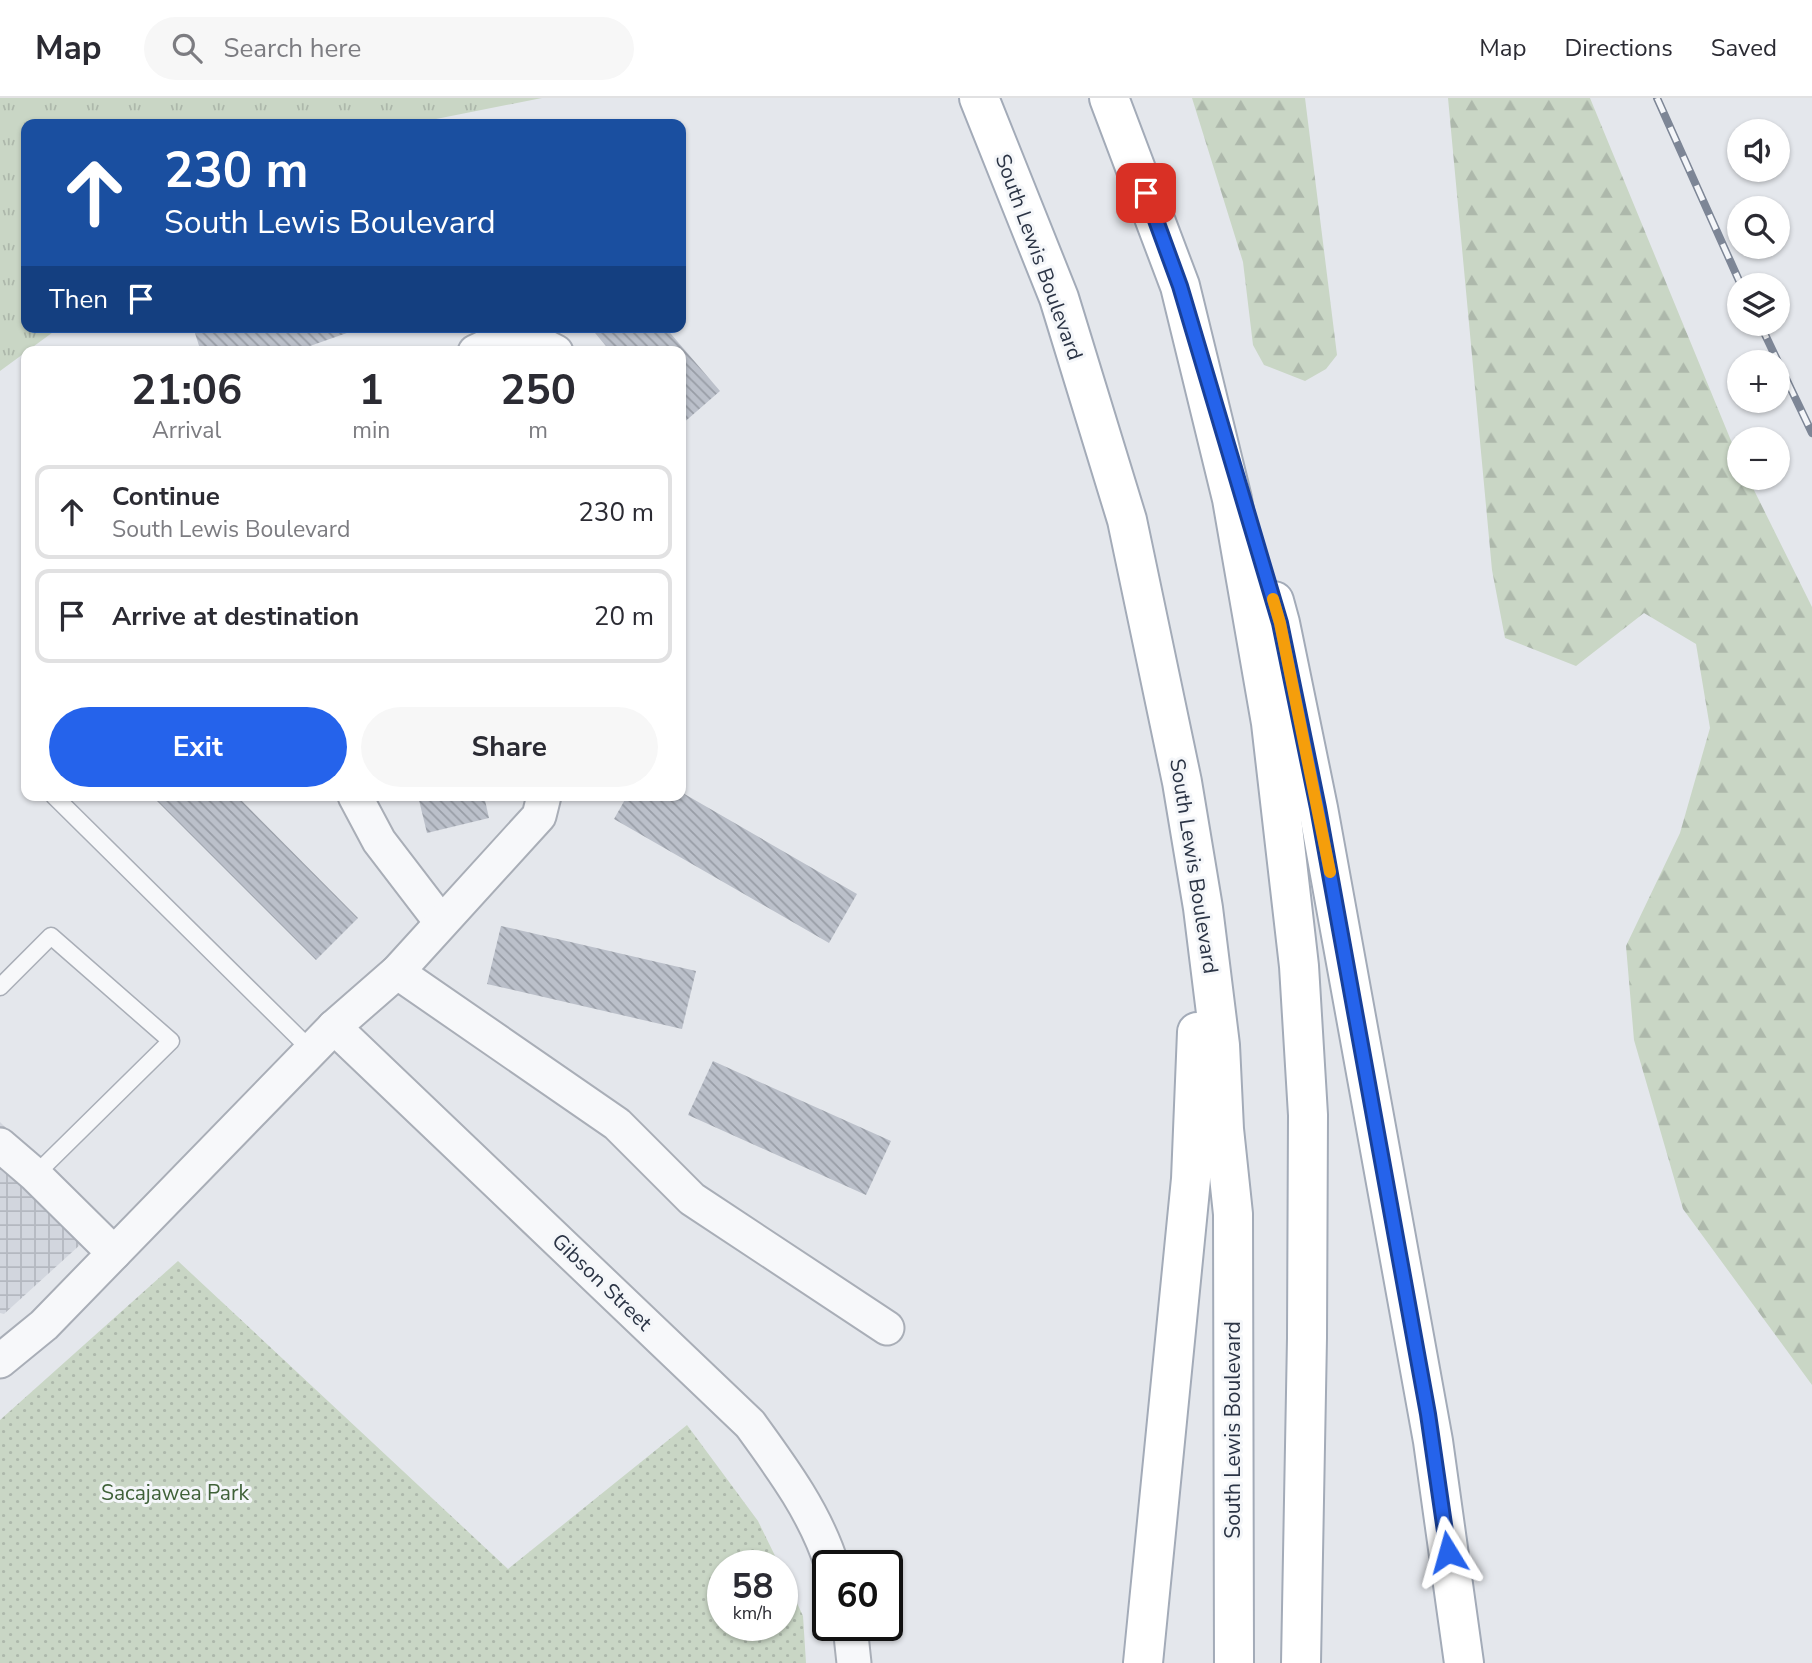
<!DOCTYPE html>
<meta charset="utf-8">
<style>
:root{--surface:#fff;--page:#f7f7f7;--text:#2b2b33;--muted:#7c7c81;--line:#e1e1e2;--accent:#2563eb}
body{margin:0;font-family:"Nunito Sans",sans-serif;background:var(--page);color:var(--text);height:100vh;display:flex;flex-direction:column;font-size:26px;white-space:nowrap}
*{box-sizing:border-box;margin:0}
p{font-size:23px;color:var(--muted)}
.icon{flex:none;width:38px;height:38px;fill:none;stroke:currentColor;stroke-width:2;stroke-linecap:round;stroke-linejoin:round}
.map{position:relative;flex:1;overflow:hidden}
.details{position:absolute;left:21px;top:248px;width:665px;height:455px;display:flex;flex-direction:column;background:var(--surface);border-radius:14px;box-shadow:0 2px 5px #0004}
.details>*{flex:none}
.guide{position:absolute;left:21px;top:21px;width:665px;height:214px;border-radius:14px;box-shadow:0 2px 5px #0004;background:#1a4fa0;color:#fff;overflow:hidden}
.controls{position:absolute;left:1727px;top:21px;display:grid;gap:14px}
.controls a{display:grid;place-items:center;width:63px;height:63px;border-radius:50%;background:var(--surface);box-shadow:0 2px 5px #0004;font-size:35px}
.speed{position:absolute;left:707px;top:1452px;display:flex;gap:14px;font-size:35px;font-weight:700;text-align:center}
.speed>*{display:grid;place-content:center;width:91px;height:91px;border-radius:50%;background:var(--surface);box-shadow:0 2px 5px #0004;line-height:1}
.speed small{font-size:18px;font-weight:400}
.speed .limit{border:4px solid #111;border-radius:10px;background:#fff;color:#111}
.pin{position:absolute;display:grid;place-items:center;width:60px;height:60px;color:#fff;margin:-30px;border-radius:14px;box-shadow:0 4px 10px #0006}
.me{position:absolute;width:77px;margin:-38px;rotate:352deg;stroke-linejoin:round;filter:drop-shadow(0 0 5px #0008)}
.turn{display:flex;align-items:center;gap:24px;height:147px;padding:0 28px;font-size:32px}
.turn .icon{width:91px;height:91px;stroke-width:2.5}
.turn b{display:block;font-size:49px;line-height:60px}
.then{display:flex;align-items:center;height:66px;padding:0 28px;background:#0003;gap:14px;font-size:26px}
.eta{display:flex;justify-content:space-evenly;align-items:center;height:119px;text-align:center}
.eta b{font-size:42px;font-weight:700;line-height:49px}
.button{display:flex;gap:14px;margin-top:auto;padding:14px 28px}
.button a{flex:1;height:80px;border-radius:42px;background:var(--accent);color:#fff;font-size:28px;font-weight:700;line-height:80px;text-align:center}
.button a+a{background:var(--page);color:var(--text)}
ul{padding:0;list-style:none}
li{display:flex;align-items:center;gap:21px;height:94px;margin:0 14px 10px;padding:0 14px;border:4px solid var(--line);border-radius:14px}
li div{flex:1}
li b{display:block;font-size:26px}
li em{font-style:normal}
header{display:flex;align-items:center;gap:42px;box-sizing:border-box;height:98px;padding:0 35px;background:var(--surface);border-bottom:2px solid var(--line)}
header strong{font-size:33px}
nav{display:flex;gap:38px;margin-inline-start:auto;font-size:24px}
.search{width:490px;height:63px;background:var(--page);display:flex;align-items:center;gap:18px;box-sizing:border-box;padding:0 24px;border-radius:38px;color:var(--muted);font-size:26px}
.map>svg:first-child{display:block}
</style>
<header>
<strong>Map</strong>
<div class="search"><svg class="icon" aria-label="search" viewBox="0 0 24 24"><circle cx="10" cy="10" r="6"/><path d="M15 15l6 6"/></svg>Search here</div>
<nav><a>Map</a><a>Directions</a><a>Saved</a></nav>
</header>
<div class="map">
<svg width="1812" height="1565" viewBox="0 0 1812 1565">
<defs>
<pattern id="industrial-grid" width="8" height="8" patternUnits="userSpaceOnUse" patternTransform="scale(1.75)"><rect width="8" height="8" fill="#d2d6de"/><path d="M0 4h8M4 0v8" fill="none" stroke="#b4b8c0"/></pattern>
<pattern id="grass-tufts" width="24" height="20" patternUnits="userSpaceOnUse" patternTransform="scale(1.75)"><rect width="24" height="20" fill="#c9d6c5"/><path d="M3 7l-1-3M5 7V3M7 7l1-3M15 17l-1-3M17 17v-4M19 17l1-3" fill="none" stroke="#adb8ab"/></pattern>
<pattern id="forest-firs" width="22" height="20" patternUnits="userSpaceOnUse" patternTransform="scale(1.75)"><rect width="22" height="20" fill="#c9d6c5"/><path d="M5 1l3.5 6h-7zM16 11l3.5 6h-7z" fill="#adb8ab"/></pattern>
<pattern id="park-dots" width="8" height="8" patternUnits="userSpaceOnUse" patternTransform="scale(1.75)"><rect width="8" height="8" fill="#c9d6c5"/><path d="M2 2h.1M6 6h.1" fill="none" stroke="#adb8ab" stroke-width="1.8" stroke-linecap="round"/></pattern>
<pattern id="building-back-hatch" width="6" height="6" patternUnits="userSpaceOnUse" patternTransform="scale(1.75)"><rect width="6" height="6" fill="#bbc0ca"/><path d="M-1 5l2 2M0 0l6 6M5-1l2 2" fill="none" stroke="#989da6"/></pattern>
</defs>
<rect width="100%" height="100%" fill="#e4e7ec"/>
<path fill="url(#industrial-grid)" d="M0,1024L103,1126L4,1216L0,1215Z"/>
<path fill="url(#grass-tufts)" d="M0,0H542L411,26H26V229H60L0,273Z"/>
<g fill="url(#forest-firs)">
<path d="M1192,0H1305L1337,257L1326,271L1305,283L1264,267L1253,247L1243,164Z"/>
<path d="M1448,0H1590L1739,362L1740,380H1748L1812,509V1287L1683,1111L1634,942L1626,848L1680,735L1710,630L1696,546L1644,515L1576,568L1505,540L1492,472Z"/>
</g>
<path fill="url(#park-dots)" d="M178,1163L508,1471L687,1327L758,1423L780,1468H723V1528H782V1473L803,1518L806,1565H0V1322Z"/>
<g fill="url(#building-back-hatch)">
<path d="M193,229H361V230L293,254H201Z"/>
<path d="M590,229H665L720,293L681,327V254H611Z"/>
<path d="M681,694L857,796L829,845L614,721L627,698H681Z"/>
<path d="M152,698H237L358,820L316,862Z"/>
<path d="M418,698H484L489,720L427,735Z"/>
<path d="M501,828L696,873L682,931L487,886Z"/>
<path d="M713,963L891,1043L866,1097L688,1017Z"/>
</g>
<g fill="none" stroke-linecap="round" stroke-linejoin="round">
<defs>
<g id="service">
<path d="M54,698L311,952"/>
<path d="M0,889L51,838L171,943L35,1077"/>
</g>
<g id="minor">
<path d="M475,254L517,234L556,254"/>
<path d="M355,698L379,743L441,824"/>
<path d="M397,874L617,1026L692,1101L887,1230"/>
<path d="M334,929L750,1326C782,1370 816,1416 832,1468"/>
<path d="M0,1047L35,1077L114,1155"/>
<path d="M0,1263L44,1227L334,929L397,874L539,718L544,698"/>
<path d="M850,1528L854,1565"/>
</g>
<g id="primary">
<path d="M979,0L1059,200L1127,422L1182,684L1203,810L1220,947L1224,1031L1233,1116L1234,1565"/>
<path d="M1109,0L1180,188L1232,401L1271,625L1299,868L1308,1017L1307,1240L1301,1565"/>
<path d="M1274,503L1280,525L1318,710L1433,1343L1464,1565"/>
<path d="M1143,1565L1191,1081L1197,934"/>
</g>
</defs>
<use href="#service" stroke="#a9aeb7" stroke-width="19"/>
<use href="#minor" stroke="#a9aeb7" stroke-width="37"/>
<use href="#primary" stroke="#a3abb8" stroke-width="42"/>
<use href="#service" stroke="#f7f8fa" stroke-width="16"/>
<use href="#minor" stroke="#f7f8fa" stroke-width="33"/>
<use href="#primary" stroke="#fff" stroke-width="38"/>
<defs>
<g id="rail">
<path d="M1657,0L1741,187"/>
<path d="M1760,226L1812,335"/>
</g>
</defs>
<use href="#rail" stroke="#7d8696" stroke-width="8"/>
<use href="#rail" stroke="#f4f6f9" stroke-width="5" stroke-dasharray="16" stroke-linecap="butt"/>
</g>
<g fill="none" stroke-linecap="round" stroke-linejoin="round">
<defs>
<path id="route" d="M1146,95L1180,188L1280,525L1318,710L1428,1316L1448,1454"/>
</defs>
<use href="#route" stroke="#184099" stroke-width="18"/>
<use href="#route" stroke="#2563eb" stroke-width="12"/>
<path stroke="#f59e0b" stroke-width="12" d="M1273,501L1280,525L1330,774"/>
</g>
<g text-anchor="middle" stroke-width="6" stroke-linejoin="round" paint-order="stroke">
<g font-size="21" fill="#2b3445" stroke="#f4f6f9">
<text transform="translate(1039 159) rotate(70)" y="7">South Lewis Boulevard</text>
<text transform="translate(1194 768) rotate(81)" y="7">South Lewis Boulevard</text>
<text transform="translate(602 1184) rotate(44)" y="7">Gibson Street</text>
<text transform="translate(1233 1332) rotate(-90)" y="7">South Lewis Boulevard</text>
</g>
<g font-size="21" fill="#3f6138" stroke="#f4f6f9">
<text x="175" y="1402">Sacajawea Park</text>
</g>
</g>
</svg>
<div class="controls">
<a><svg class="icon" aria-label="sound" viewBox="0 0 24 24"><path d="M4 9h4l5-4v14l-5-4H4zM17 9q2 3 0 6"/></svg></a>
<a><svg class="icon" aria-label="search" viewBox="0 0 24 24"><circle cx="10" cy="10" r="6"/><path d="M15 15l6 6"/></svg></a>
<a><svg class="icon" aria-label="layers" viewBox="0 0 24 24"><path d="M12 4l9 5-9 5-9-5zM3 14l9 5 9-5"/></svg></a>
<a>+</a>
<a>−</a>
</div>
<div class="speed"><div>58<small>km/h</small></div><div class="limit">60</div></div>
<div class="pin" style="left:1146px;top:95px;background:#d93025"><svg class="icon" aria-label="arrive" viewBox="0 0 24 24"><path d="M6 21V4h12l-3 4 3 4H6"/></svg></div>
<svg class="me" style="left:1448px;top:1454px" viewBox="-20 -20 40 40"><path d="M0-17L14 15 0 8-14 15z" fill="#2563eb" stroke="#fff" stroke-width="4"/></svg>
<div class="guide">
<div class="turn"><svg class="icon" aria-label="ahead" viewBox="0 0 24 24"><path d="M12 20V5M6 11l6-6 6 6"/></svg><div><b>230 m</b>South Lewis Boulevard</div></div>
<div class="then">Then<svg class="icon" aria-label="arrive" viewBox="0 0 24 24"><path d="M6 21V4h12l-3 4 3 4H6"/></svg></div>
</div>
<section class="details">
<div class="eta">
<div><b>21:06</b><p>Arrival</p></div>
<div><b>1</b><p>min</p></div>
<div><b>250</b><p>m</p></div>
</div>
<ul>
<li><svg class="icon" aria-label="ahead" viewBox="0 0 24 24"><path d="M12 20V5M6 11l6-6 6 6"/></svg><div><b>Continue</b><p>South Lewis Boulevard</p></div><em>230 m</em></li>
<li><svg class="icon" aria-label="arrive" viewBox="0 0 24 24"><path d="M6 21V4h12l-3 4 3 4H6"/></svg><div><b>Arrive at destination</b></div><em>20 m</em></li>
</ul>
<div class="button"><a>Exit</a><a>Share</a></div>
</section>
</div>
